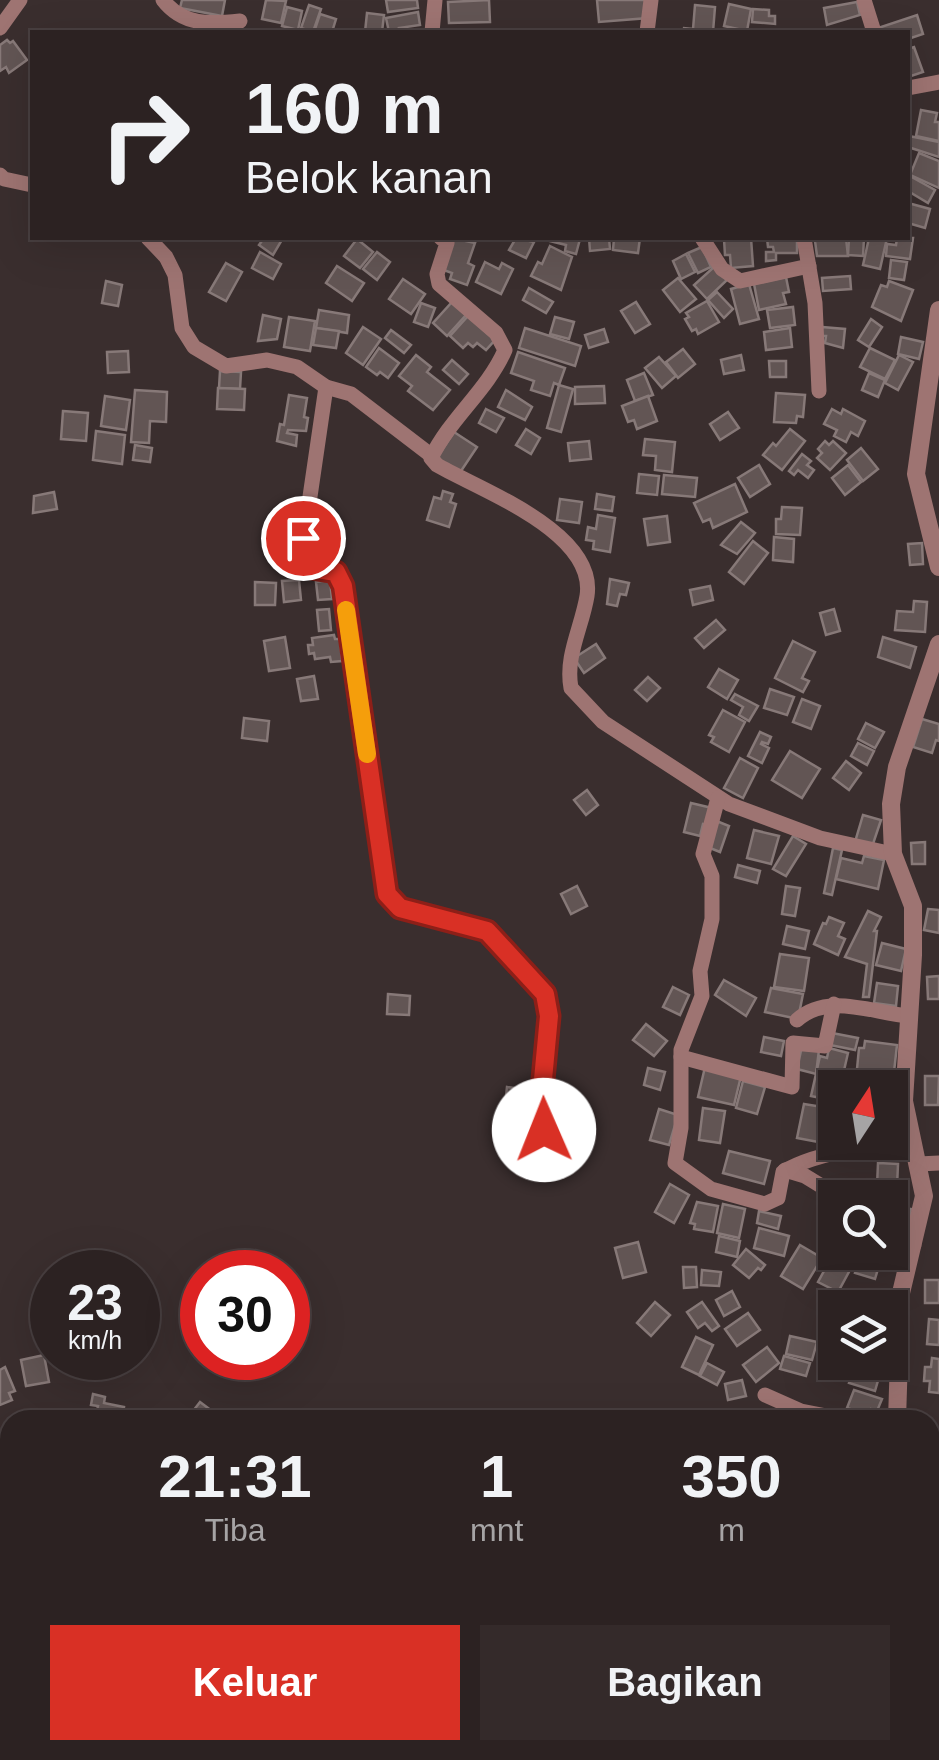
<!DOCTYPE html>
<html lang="id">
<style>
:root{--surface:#2c2222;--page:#342a2a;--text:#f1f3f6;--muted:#a6a4a5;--line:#483f40;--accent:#d93025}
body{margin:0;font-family:Arial,sans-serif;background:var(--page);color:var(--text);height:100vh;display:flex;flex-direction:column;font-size:38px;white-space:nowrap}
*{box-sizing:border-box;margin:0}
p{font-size:32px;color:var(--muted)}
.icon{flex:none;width:55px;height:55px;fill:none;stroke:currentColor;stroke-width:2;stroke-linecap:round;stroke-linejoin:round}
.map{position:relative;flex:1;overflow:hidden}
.sheet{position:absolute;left:0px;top:1410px;width:940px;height:350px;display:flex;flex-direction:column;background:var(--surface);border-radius:30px 30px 0 0;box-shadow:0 10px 40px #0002,0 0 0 2px var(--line)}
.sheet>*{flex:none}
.banner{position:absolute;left:30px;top:30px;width:880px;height:210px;border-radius:0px;box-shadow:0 10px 40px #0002,0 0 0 2px var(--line);background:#2c2222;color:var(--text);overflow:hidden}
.needle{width:65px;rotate:12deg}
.controls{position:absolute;left:818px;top:1070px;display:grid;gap:20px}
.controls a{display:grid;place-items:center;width:90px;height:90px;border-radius:0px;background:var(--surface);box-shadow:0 10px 40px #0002,0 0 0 2px var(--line);font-size:50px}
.speed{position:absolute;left:30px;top:1250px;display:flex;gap:20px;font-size:50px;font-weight:700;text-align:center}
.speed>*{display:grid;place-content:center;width:130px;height:130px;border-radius:50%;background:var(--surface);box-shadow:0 10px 40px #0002,0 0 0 2px var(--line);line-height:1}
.speed small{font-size:25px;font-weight:400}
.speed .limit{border:15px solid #d22;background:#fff;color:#111}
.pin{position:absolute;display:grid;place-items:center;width:85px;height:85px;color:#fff;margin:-42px;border:5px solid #fff;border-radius:50%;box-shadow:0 2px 10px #0007}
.me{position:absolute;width:110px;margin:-55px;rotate:359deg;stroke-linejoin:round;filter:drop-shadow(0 0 8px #0008)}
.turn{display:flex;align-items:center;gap:35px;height:210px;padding:0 50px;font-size:45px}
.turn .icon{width:130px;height:130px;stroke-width:2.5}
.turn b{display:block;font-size:70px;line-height:85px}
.eta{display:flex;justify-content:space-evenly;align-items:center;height:170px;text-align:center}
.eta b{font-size:60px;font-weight:700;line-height:70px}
.button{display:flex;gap:20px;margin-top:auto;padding:20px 50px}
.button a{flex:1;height:115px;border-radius:0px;background:var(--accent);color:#fff;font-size:40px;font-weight:700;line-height:115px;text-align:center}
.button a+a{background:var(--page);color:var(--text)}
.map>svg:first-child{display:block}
</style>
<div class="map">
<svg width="939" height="1760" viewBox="0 0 939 1760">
<rect width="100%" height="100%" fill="#3a2e2e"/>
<g fill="#625554" stroke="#877978" stroke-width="2.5">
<path d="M182,0H225L222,16L180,8Z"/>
<path d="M266,0L286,1L281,23L262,19Z"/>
<path d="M386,0H417L418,8L388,12Z"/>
<path d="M489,0L490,22L449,23L448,2Z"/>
<path d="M597,0H646L648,18L599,22Z"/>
<path d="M857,2L860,15L827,25L824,8Z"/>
<path d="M729,4L751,9L747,31L724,26Z"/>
<path d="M309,5L321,9L313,32L301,28Z"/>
<path d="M695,5L715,7L713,32H683L684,28L693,29Z"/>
<path d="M287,7L302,11L298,30L282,26Z"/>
<path d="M753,9L769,10V16H775V24L752,22Z"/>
<path d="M418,12L420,25L399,28L400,32H389L386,18Z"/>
<path d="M367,13L384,15L382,32H365Z"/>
<path d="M320,14L336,19L332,32H314Z"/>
<path d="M917,15L923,34L908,39V32H883L881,27Z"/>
<path d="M7,40L10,43L13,41L27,60L9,73L6,67L0,71V45Z"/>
<path d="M914,47L923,72L908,77V49Z"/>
<path d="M921,110L937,113L935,122H939V141L916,136Z"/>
<path d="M909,136L939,142V157L908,147Z"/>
<path d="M919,153L939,161V188L910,175Z"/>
<path d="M908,175L935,190L928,203L908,191Z"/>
<path d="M908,203L930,209L925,228L908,223Z"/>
<path d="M264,238H283L273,255L259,245Z"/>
<path d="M452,238L475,243L468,263L474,266L467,285L450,279L452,273L441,269Z"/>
<path d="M516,238L534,242L526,258L509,250Z"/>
<path d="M551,238L580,239L576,254L565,251L566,245L550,241Z"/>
<path d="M589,238H609L610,249L590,251Z"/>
<path d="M614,238H640L638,253L613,250Z"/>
<path d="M751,238L753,266L731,268L730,255H725L724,239Z"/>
<path d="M767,238H797V253H776V260L766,261V252H774L773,247H768Z"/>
<path d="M830,238H846L848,256H817L815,241Z"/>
<path d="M849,238H864L863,256L848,255Z"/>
<path d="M869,238H887L880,269L863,265Z"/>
<path d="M897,238H913L910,259L886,256L887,244L896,245Z"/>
<path d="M357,239L373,252L360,268L344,256Z"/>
<path d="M550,246L572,257L561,290L531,276L538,262L542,264Z"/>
<path d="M702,247L711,267L698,273L688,253Z"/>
<path d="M260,252L281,264L273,279L252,268Z"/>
<path d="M377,252L390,262L377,280L363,269Z"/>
<path d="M686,254L695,272L681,279L673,261Z"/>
<path d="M891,260L907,262L904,280L889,278Z"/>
<path d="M485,262L499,269L502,263L513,269L501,294L476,282Z"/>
<path d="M226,263L242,272L226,301L209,292Z"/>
<path d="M337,266L364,283L352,301L326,283Z"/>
<path d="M714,267L727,280L707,299L694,285Z"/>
<path d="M850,276L851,289L823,291L822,278Z"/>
<path d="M786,277L789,292L783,293L786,304L759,310L754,284Z"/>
<path d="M678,278L696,299L680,312L663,290Z"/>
<path d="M403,279L425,294L411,314L389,299Z"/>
<path d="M106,281L122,285L118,306L102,303Z"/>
<path d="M889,281L913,290L901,321L872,307L881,285L887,287Z"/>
<path d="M749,284L759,319L740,324L731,289Z"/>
<path d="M529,288L553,302L546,313L523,300Z"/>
<path d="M717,292L733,309L724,318L708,300Z"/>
<path d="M707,301L719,322L698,334L696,329L692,331L685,319L689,317L686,313Z"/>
<path d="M452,302L466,315L447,336L433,323Z"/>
<path d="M636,302L650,324L635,333L621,311Z"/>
<path d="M421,303L435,308L428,327L414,322Z"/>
<path d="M793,307L795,325L770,328L767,310Z"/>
<path d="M319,310L349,315L347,333L316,328Z"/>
<path d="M263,315L281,319L277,339L258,341Z"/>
<path d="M468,316L495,340L486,350L477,343L473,347L468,343L463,348L450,336Z"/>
<path d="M289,317L315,321L310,351L284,347Z"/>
<path d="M555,317L574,322L569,339L550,334Z"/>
<path d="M871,319L882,327L869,347L858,340Z"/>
<path d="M363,327L381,339L363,365L346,353Z"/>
<path d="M822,327L845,329L843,348L825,343L826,336H821Z"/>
<path d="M316,328L339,331L336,348L313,345Z"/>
<path d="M525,328L581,346L575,366L519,348Z"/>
<path d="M790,328L792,347L766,350L764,332Z"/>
<path d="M604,329L608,342L589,348L585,335Z"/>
<path d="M391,330L411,345L404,353L385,338Z"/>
<path d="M901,337L923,342L919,359L898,354Z"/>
<path d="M379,348L399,363L388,378L380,372L377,375L366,367Z"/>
<path d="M870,348L895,360L885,379L860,367Z"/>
<path d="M683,349L695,364L678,378L666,362Z"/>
<path d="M128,351L129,372L108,373L107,352Z"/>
<path d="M518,352L565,368L559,385L554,383L550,396L531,390L534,381L511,373Z"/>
<path d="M416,355L431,367L427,372L450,390L433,410L408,391L412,386L399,376Z"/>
<path d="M741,355L744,370L724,374L721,360Z"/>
<path d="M899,355L913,362L898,390L885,383Z"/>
<path d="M659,357L676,376L662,388L645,368Z"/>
<path d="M452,360L468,374L459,384L443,370Z"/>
<path d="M769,361H786V377H770Z"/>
<path d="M220,371L241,372L240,389L219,388Z"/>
<path d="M644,373L653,395L635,401L627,380Z"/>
<path d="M869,373L885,380L878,397L862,390Z"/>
<path d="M559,385L573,389L561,432L547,428Z"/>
<path d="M604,386L605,403L575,404V387Z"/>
<path d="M218,388L245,389L244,410L217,409Z"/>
<path d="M135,390L167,392L166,422L150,421L149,443L131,442Z"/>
<path d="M506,390L532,407L525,420L498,407Z"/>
<path d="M776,393L805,395L803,417L797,416L796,423L774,422Z"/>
<path d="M289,395L307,398L304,417L308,418L306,431L288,430L287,433L297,435L296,446L277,441L280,424L284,425Z"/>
<path d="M105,396L130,400L126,430L101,426Z"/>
<path d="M648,396L657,421L637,429L634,420L628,422L622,406Z"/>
<path d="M486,409L504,418L496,432L479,423Z"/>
<path d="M832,409L841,414L843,409L865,421L858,436L851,432L846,442L834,436L837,430L824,424Z"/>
<path d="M63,411L88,413L86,441L61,439Z"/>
<path d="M728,412L739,428L720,440L710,424Z"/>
<path d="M526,429L540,438L531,454L516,445Z"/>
<path d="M790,429L805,441L782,470L763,455L773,443L776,446Z"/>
<path d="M96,431L125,435L122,464L93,460Z"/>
<path d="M454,432L477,447L459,474L436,459Z"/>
<path d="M645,439L675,442L672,472L655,470L656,456L643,455Z"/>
<path d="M589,441L591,459L570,461L568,443Z"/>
<path d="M825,441L829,445L833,441L846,453L830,470L817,458L822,453L818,449Z"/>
<path d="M135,445L152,448L150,462L133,460Z"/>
<path d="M861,448L878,469L863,481L847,460Z"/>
<path d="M802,454L811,461L807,465L814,470L808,478L798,470L794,475L789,471Z"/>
<path d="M759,465L770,484L750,497L738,478Z"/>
<path d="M848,465L861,482L845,495L832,478Z"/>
<path d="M639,474L659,476L657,495L637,493Z"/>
<path d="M664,475L697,478L695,497L662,494Z"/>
<path d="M735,484L747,512L713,528L710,519L703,522L694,503Z"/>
<path d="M443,491L453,494L450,502L456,504L449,527L427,520L434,497L441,499Z"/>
<path d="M54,492L57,509L33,513L34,496Z"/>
<path d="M597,494L614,497L612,511L595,509Z"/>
<path d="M560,499L582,502L579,523L557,520Z"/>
<path d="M782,507L802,508L800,535L776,534V519H781Z"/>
<path d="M598,515L615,518L610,552L593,549L594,541L586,540L588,527L596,529Z"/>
<path d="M667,516L670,542L648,545L644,519Z"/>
<path d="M741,522L755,533L737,554L721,545Z"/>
<path d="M774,537L794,539L793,562L773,560Z"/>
<path d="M753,541L768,553L744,584L729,572Z"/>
<path d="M922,543L923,564L910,565L908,544Z"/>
<path d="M610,579L629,583L626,595L620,594L617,606L607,604Z"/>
<path d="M299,580L301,600L284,602L282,581Z"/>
<path d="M330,580L332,599L318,600L316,582Z"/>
<path d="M255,582L276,583L275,605H255Z"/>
<path d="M710,586L713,600L693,605L690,590Z"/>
<path d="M914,601L927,602L925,632L895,630L897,611L913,612Z"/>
<path d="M329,609L331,630L319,631L317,610Z"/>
<path d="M834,609L840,631L826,635L820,613Z"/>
<path d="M716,620L725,630L704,648L695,638Z"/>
<path d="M334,635L335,639H340L342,661L331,662L330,657L315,659L314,653L309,654L308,645H313L312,638Z"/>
<path d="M285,637L290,668L269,671L264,641Z"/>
<path d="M883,637L916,647L910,668L878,657Z"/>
<path d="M793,641L815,652L802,678L809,681L803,692L775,678Z"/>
<path d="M596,644L605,658L584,673L574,658Z"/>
<path d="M719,669L738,680L727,699L708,687Z"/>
<path d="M314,676L318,699L301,701L297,679Z"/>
<path d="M648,677L660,688L647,701L635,690Z"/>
<path d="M770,689L794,697L787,715L764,708Z"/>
<path d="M735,694L758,706L749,721L739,715L743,707L731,700Z"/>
<path d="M802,699L820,706L811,729L793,722Z"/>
<path d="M723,710L745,722L729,752L711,742L714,737L709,735Z"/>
<path d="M244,718L269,721L267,741L242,738Z"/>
<path d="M922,719L939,724V741L936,740L932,753L913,747Z"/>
<path d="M866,723L884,732L875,748L858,739Z"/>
<path d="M760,732L771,737L768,744L762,742L761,744L769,748L762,763L748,756Z"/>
<path d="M858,743L874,751L867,765L851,756Z"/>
<path d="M790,751L820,769L802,798L772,780Z"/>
<path d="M740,758L758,768L743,798L724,788Z"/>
<path d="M846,761L861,773L849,790L833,778Z"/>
<path d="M587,790L598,805L586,815L574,800Z"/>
<path d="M691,803L712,808L708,825L703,824L700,836L684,832Z"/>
<path d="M863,815L881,820L872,847L855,842Z"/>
<path d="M714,820L729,826L720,852L705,846Z"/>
<path d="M754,830L779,836L771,864L747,858Z"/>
<path d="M793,836L806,844L786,876L773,869Z"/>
<path d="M925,842V864H912L911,843Z"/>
<path d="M833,848L842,850L832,895L824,893Z"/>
<path d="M864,856L884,860L878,889L836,879L841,858L862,863Z"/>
<path d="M738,865L760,871L757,883L735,877Z"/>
<path d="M577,886L587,906L571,914L561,894Z"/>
<path d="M786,886L800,888L795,916L782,914Z"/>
<path d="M928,909L939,910V933L924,930Z"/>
<path d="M868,911L881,917L874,931H877L869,997H863L867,964L845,957Z"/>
<path d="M829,917L844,923L838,936L845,939L838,955L814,944L823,923L826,924Z"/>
<path d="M787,926L809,931L805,949L783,944Z"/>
<path d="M882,943L906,949L901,971L876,965Z"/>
<path d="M780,954L809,958L804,991L774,987Z"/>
<path d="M939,976V999H928L927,977Z"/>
<path d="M724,980L756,998L746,1016L715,995Z"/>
<path d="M877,983L898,986L896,1006L874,1003Z"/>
<path d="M673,987L689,995L680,1015L663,1007Z"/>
<path d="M771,988L803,994L798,1019L765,1012Z"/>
<path d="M388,994L410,996L409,1015L387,1014Z"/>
<path d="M646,1024L667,1041L654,1056L633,1040Z"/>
<path d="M832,1033L858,1038L855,1050L830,1045Z"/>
<path d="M764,1037L784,1041L781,1056L761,1052Z"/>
<path d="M865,1041L897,1045L894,1072L857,1069L859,1048H864Z"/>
<path d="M802,1046L819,1050L816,1074L797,1069Z"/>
<path d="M829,1048L848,1053L840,1088H835V1101L811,1096L820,1056L827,1058Z"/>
<path d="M705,1067L741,1076L734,1105L698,1097Z"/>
<path d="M648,1068L665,1072L660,1090L644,1085Z"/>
<path d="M925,1076H939L938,1105H925Z"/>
<path d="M868,1078L894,1080L892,1113L890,1088H867Z"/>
<path d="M743,1081L765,1087L757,1114L736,1108Z"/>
<path d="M507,1087L529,1090L527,1107L505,1105Z"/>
<path d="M804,1104L835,1109L829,1144L797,1138Z"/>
<path d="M703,1108L725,1111L720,1143L699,1140Z"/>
<path d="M659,1109L678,1115L669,1145L650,1140Z"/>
<path d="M729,1151L770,1161L764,1184L723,1173Z"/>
<path d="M878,1163L898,1164L897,1187L877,1186Z"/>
<path d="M670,1184L689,1195L674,1223L655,1212Z"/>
<path d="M697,1202L718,1206L713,1232L694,1229L695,1224L690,1223Z"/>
<path d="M723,1204L745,1209L739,1238L717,1233Z"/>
<path d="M898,1207L911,1209L907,1229L894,1227Z"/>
<path d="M822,1209H835V1235L832,1227L822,1228Z"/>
<path d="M759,1211L781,1216L778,1229L757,1223Z"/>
<path d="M759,1228L789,1236L784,1256L754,1248Z"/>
<path d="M719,1236L740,1241L737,1257L716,1252Z"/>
<path d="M638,1242L646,1272L623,1278L615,1248Z"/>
<path d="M800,1245L822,1258L803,1289L781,1276Z"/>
<path d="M746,1249L765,1265L761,1270L758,1268L749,1278L733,1265Z"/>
<path d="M861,1252H883L875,1279L855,1273Z"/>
<path d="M830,1260L850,1270L838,1292L818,1282Z"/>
<path d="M683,1267H696L697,1287L684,1288Z"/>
<path d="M702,1270L721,1272L719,1286L701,1285Z"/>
<rect x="925" y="1280" width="14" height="23"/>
<path d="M732,1291L740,1307L724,1316L716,1300Z"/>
<path d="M857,1292L877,1294L876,1308H855Z"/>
<path d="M655,1302L670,1315L651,1336L637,1323Z"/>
<path d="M702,1302L719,1326L712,1331L705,1323L698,1328L687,1312Z"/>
<path d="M748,1313L760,1330L737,1346L725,1329Z"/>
<path d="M929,1319L939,1320V1345L927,1344Z"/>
<path d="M790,1336L817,1342L812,1360L786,1354Z"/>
<path d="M696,1337L713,1345L699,1375L682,1367Z"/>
<path d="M767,1347L779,1363L756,1382L743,1365Z"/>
<path d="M44,1355L49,1382L26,1386L21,1360Z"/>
<path d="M784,1356L810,1363L806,1376L780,1369Z"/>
<path d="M932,1358L939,1359V1393L929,1392L930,1381H924L925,1367H931Z"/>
<path d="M707,1363L724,1372L717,1385L700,1376Z"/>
<path d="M5,1367L15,1391L9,1393L12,1400L0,1405V1370Z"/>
<path d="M854,1369L879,1377L875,1391L849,1383Z"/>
<path d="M742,1380L746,1396L728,1400L725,1384Z"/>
<path d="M854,1390L882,1399L877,1411L871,1409L869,1415L847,1408Z"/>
<path d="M93,1394L105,1397L104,1403L124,1407L122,1420L95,1418L98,1406L91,1405Z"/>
<path d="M200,1402L220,1417L218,1420H196L190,1415Z"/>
<path d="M645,1750H676L684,1754L681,1760H640Z"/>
</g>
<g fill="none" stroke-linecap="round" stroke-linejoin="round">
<g stroke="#9e7472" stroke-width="15">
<path d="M163,0C183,26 210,24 240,21"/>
<path d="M864,0L874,32"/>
<path d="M0,28L20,0"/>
<path d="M432,32L435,0"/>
<path d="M647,32L651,0"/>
<path d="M908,88L939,82"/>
<path d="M0,175L4,179L32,185"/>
<path d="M148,238L166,257L175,275L182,328L194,347L226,366L267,360L297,367L326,387L351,394L432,456"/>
<path d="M441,238L447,243L437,274L439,284L496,333L505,350C487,391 451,417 431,458L437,465C480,490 597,532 587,596C582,627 565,656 571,688L603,722L729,804L820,838L893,854"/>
<path d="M702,238L722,269L740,281L809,266"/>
<path d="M804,238L815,303L819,391"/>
<path d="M326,387L300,565L302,568L331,570L341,580L387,895C408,925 457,913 487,931C501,939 537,981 545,995C560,1022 532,1096 547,1134"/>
<path d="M718,798L703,854L712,876V919L700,971L702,996L681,1050V1128L675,1163L711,1189L765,1204L778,1198L783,1172C810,1156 843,1152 874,1142"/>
<path d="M797,1020C828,992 872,1013 910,1016"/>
<path d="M681,1057L792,1087L793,1043L825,1046L834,1004"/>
<path d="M890,1138L909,1132"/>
<path d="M919,1164L939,1163"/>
<path d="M785,1170L805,1176L841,1198"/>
<path d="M890,1238L914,1245"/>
<path d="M765,1395L801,1411L847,1420"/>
</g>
<g stroke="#9e7472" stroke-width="18">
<path d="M939,310L916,474L939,567"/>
<path d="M897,1420L901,1293L924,1196L904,1101L913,955V906L893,854L891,804L897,767L939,644"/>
<path d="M0,1732L10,1735"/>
<path d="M72,1750L104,1760"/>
<path d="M487,1750L504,1760"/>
<path d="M104,1760L120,1753L183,1760"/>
<path d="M277,1760L305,1750"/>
<path d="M613,1760L622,1750"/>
<path d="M892,1760L927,1750"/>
</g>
</g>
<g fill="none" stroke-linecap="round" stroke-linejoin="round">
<defs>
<path id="route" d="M303,538L300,566L336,572L343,586L387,894L400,908L487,931L545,994L549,1016L542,1090L544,1130"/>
</defs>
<use href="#route" stroke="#8d1f18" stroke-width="25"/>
<use href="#route" stroke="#d93025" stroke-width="18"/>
<path stroke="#f59e0b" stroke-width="18" d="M346,610L367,754"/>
</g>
</svg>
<div class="controls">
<a><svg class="needle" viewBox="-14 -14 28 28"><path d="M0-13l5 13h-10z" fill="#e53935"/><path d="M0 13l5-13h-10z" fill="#a6a4a5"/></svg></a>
<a><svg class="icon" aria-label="search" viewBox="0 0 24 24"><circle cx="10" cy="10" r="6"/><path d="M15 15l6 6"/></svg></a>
<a><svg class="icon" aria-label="layers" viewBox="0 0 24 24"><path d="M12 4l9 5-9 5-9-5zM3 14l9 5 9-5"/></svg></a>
</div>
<div class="speed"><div>23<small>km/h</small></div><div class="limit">30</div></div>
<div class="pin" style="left:303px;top:538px;background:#d93025"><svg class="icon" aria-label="arrive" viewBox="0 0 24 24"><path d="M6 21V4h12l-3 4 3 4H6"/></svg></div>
<svg class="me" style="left:544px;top:1130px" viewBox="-20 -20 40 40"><circle r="19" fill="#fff"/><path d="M0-13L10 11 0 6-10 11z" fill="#d93025"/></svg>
<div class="banner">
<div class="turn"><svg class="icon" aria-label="right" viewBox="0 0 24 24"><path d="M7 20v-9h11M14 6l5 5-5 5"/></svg><div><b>160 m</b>Belok kanan</div></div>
</div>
<section class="sheet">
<div class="eta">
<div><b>21:31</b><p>Tiba</p></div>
<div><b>1</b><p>mnt</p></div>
<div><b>350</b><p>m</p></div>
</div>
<div class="button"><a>Keluar</a><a>Bagikan</a></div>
</section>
</div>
